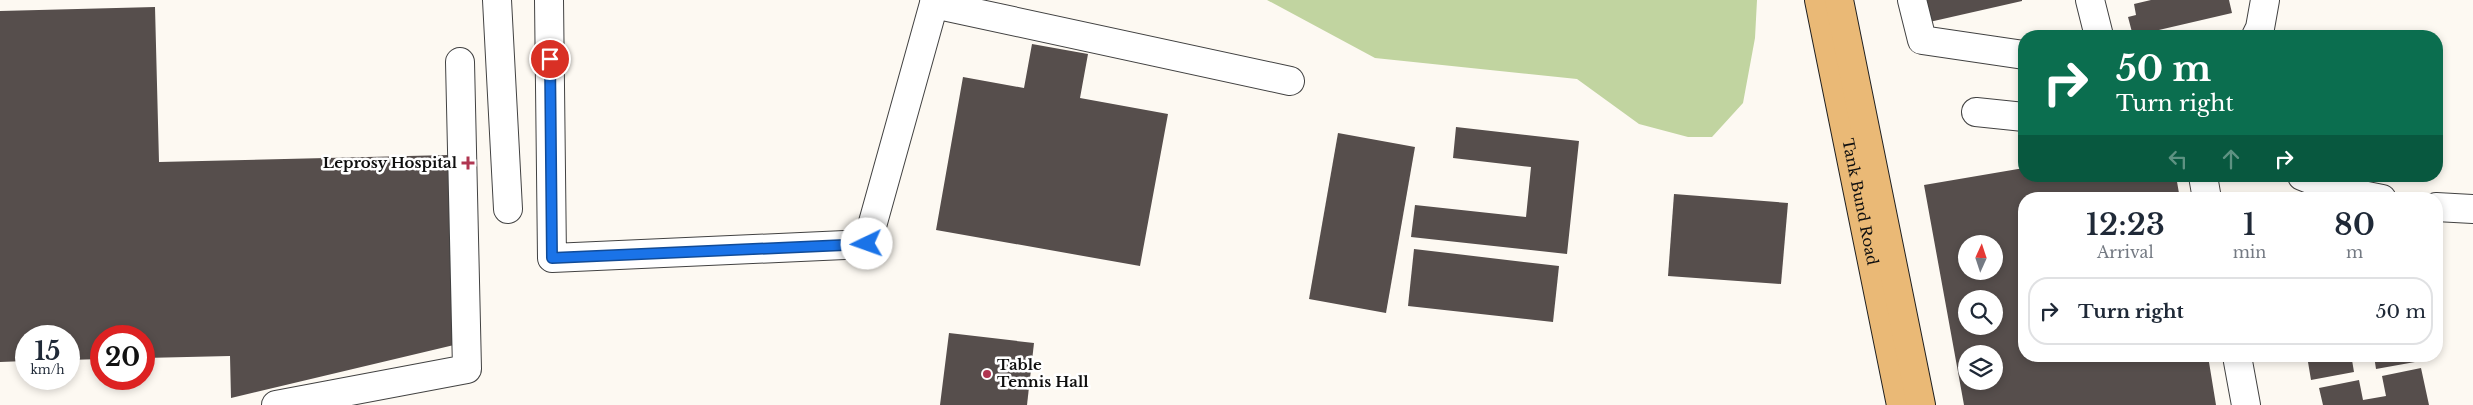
<!DOCTYPE html>
<style>
:root{--surface:#fff;--page:#f6f6f7;--text:#1f2937;--muted:#747a83;--line:#e0e1e3}
body{margin:0;font-family:"Libre Baskerville",serif;background:var(--page);color:var(--text);height:100vh;display:flex;flex-direction:column;font-size:19px;white-space:nowrap}
*{box-sizing:border-box;margin:0}
p{font-size:16px;color:var(--muted)}
.icon{flex:none;width:28px;height:28px;fill:none;stroke:currentColor;stroke-width:2;stroke-linecap:round;stroke-linejoin:round}
.map{position:relative;flex:1;overflow:hidden}
.drawer{position:absolute;left:2018px;top:192px;width:425px;height:170px;display:flex;flex-direction:column;background:var(--surface);border-radius:20px;box-shadow:0 2px 8px #0003}
.drawer>*{flex:none}
.top-card{position:absolute;left:2018px;top:30px;width:425px;height:152px;border-radius:20px;box-shadow:0 2px 8px #0003;background:#0b6e4f;color:#fff;overflow:hidden}
.needle{width:32px;rotate:3deg}
.controls{position:absolute;left:1958px;top:235px;display:grid;gap:10px}
.controls a{display:grid;place-items:center;width:45px;height:45px;border-radius:50%;background:var(--surface);box-shadow:0 2px 8px #0003;font-size:25px}
.speed{position:absolute;left:15px;top:325px;display:flex;gap:10px;font-size:25px;font-weight:700;text-align:center}
.speed>*{display:grid;place-content:center;width:65px;height:65px;border-radius:50%;background:var(--surface);box-shadow:0 2px 8px #0003;line-height:1}
.speed small{font-size:12px;font-weight:400}
.speed .limit{border:8px solid #d22;background:#fff;color:#111}
.pin{position:absolute;display:grid;place-items:center;width:42px;height:42px;color:#fff;margin:-21px;border:2px solid #fff;border-radius:50%;box-shadow:0 1px 5px #0007}
.me{position:absolute;width:55px;margin:-28px;rotate:267deg;stroke-linejoin:round;filter:drop-shadow(0 0 4px #0008)}
.turn{display:flex;align-items:center;gap:18px;height:105px;padding:0 15px;font-size:22px}
.turn .icon{width:65px;height:65px;stroke-width:2.5}
.turn b{display:block;font-size:35px;line-height:42px}
.lanes{display:flex;align-items:center;height:48px;padding:0 15px;background:#0003;justify-content:center;gap:25px;direction:ltr}
.lanes .off{opacity:.35}
.eta{display:flex;justify-content:space-evenly;align-items:center;height:85px;text-align:center}
.eta b{font-size:30px;font-weight:600;line-height:35px}
ul{padding:0;list-style:none}
li{display:flex;align-items:center;gap:15px;height:68px;margin:0 10px 8px;padding:0 5px;border:2px solid var(--line);border-radius:20px}
li div{flex:1}
li b{display:block;font-size:19px}
li em{font-style:normal}
.map>svg:first-child{display:block}
</style>
<div class="map">
<svg width="2473" height="405" viewBox="0 0 2473 405">
<rect width="100%" height="100%" fill="#fdf9f2"/>
<path fill="#c1d4a0" d="M1267,0H1757L1755,38L1743,103L1712,137H1688L1639,124L1577,79L1375,58Z"/>
<g fill="#564e4c" fill-rule="evenodd">
<path d="M1920,0H2022V1L1925,23Z"/>
<path d="M2151,0H2229L2232,13L2133,36L2128,17L2136,15L2134,4Z"/>
<path d="M155,7L159,162L449,155L454,345L231,398L230,356L144,358V336H101V359L69,360V336H26V361L0,362V11Z"/>
<path d="M1032,44L1088,54L1080,98L1168,114L1140,266L936,230L963,77L1024,88Z"/>
<path d="M1456,127L1579,141L1567,254L1411,237L1415,205L1526,217L1531,167L1453,158Z"/>
<path d="M1338,133L1415,147L1386,313L1309,299Z"/>
<path d="M2024,168V176H2176L2180,199H2024V356H2208L2216,405H1964L1924,185ZM1966,244H1994V271H1966ZM1966,299H1994V326H1966ZM1966,354H1994V381H1966Z"/>
<path d="M1674,194L1788,203L1781,284L1668,276Z"/>
<path d="M1414,249L1559,266L1553,322L1408,306Z"/>
<path d="M949,333L1034,343L1027,405H940Z"/>
<path d="M2307,356H2365V357L2352,360L2354,372L2311,380Z"/>
<path d="M2374,356H2414L2415,362L2376,369Z"/>
<path d="M2421,368L2429,405H2323L2319,388L2359,380L2363,400L2386,396L2382,376Z"/>
</g>
<g fill="none" stroke-linecap="round" stroke-linejoin="round">
<defs>
<g id="minor">
<path d="M497,0L508,209"/>
<path d="M549,0L552,258L867,244L935,0"/>
<path d="M1912,0L1922,40L2024,55"/>
<path d="M2090,0L2099,36"/>
<path d="M934,4L1290,81"/>
<path d="M2256,36L2260,28L2265,0"/>
<path d="M1976,112L2024,117"/>
<path d="M2203,176L2207,199"/>
<path d="M2302,176L2337,190L2382,199"/>
<path d="M2436,207L2473,209"/>
<path d="M2237,356L2246,405"/>
<path d="M276,405L467,369L460,62"/>
</g>
<g id="major">
<path id="s1" d="M1819,0L1901,405"/>
<path d="M1839,0L1921,405"/>
</g>
</defs>
<use href="#minor" stroke="#424242" stroke-width="30"/>
<use href="#major" stroke="#202020" stroke-width="30"/>
<use href="#minor" stroke="#fff" stroke-width="28"/>
<use href="#major" stroke="#eab976" stroke-width="28"/>
</g>
<g fill="none" stroke-linecap="round" stroke-linejoin="round">
<defs>
<path id="route" d="M550,59L552,258L867,244"/>
</defs>
<use href="#route" stroke="#114b97" stroke-width="12"/>
<use href="#route" stroke="#1a73e8" stroke-width="9"/>
</g>
<g fill="#b03651" stroke="#fff" stroke-width="2">
<path d="M465.5 155.5h5v5h5v5h-5v5h-5v-5h-5v-5h5z"/>
<circle cx="987" cy="374" r="5"/>
</g>
<g text-anchor="middle" stroke-width="5" stroke-linejoin="round" paint-order="stroke">
<g font-size="15" font-weight="bold" fill="#0f0f0f" stroke="#fff" text-anchor="end">
<text x="457" y="168">Leprosy Hospital</text>
<text x="997" y="370" text-anchor="start">Table<tspan x="997" dy="17">Tennis Hall</tspan></text>
</g>
<g font-size="15" fill="#0f0f0f" stroke="#fff">
<text dy="5" stroke="none"><textPath href="#s1" startOffset="206">Tank Bund Road</textPath></text>
</g>
</g>
</svg>
<div class="controls">
<a><svg class="needle" viewBox="-14 -14 28 28"><path d="M0-13l5 13h-10z" fill="#e53935"/><path d="M0 13l5-13h-10z" fill="#747a83"/></svg></a>
<a><svg class="icon" aria-label="search" viewBox="0 0 24 24"><circle cx="10" cy="10" r="6"/><path d="M15 15l6 6"/></svg></a>
<a><svg class="icon" aria-label="layers" viewBox="0 0 24 24"><path d="M12 4l9 5-9 5-9-5zM3 14l9 5 9-5"/></svg></a>
</div>
<div class="speed"><div>15<small>km/h</small></div><div class="limit">20</div></div>
<div class="pin" style="left:550px;top:59px;background:#d93025"><svg class="icon" aria-label="arrive" viewBox="0 0 24 24"><path d="M6 21V4h12l-3 4 3 4H6"/></svg></div>
<svg class="me" style="left:867px;top:244px" viewBox="-20 -20 40 40"><circle r="19" fill="#fff"/><path d="M0-13L10 11 0 6-10 11z" fill="#1a73e8"/></svg>
<div class="top-card">
<div class="turn"><svg class="icon" aria-label="right" viewBox="0 0 24 24"><path d="M7 20v-9h11M14 6l5 5-5 5"/></svg><div><b>50 m</b>Turn right</div></div>
<div class="lanes"><svg class="icon off" aria-label="left" viewBox="0 0 24 24"><path d="M17 20v-9H6M10 6l-5 5 5 5"/></svg><svg class="icon off" aria-label="ahead" viewBox="0 0 24 24"><path d="M12 20V5M6 11l6-6 6 6"/></svg><svg class="icon" aria-label="right" viewBox="0 0 24 24"><path d="M7 20v-9h11M14 6l5 5-5 5"/></svg></div>
</div>
<section class="drawer">
<div class="eta">
<div><b>12:23</b><p>Arrival</p></div>
<div><b>1</b><p>min</p></div>
<div><b>80</b><p>m</p></div>
</div>
<ul>
<li><svg class="icon" aria-label="right" viewBox="0 0 24 24"><path d="M7 20v-9h11M14 6l5 5-5 5"/></svg><div><b>Turn right</b></div><em>50 m</em></li>
</ul>
</section>
</div>
